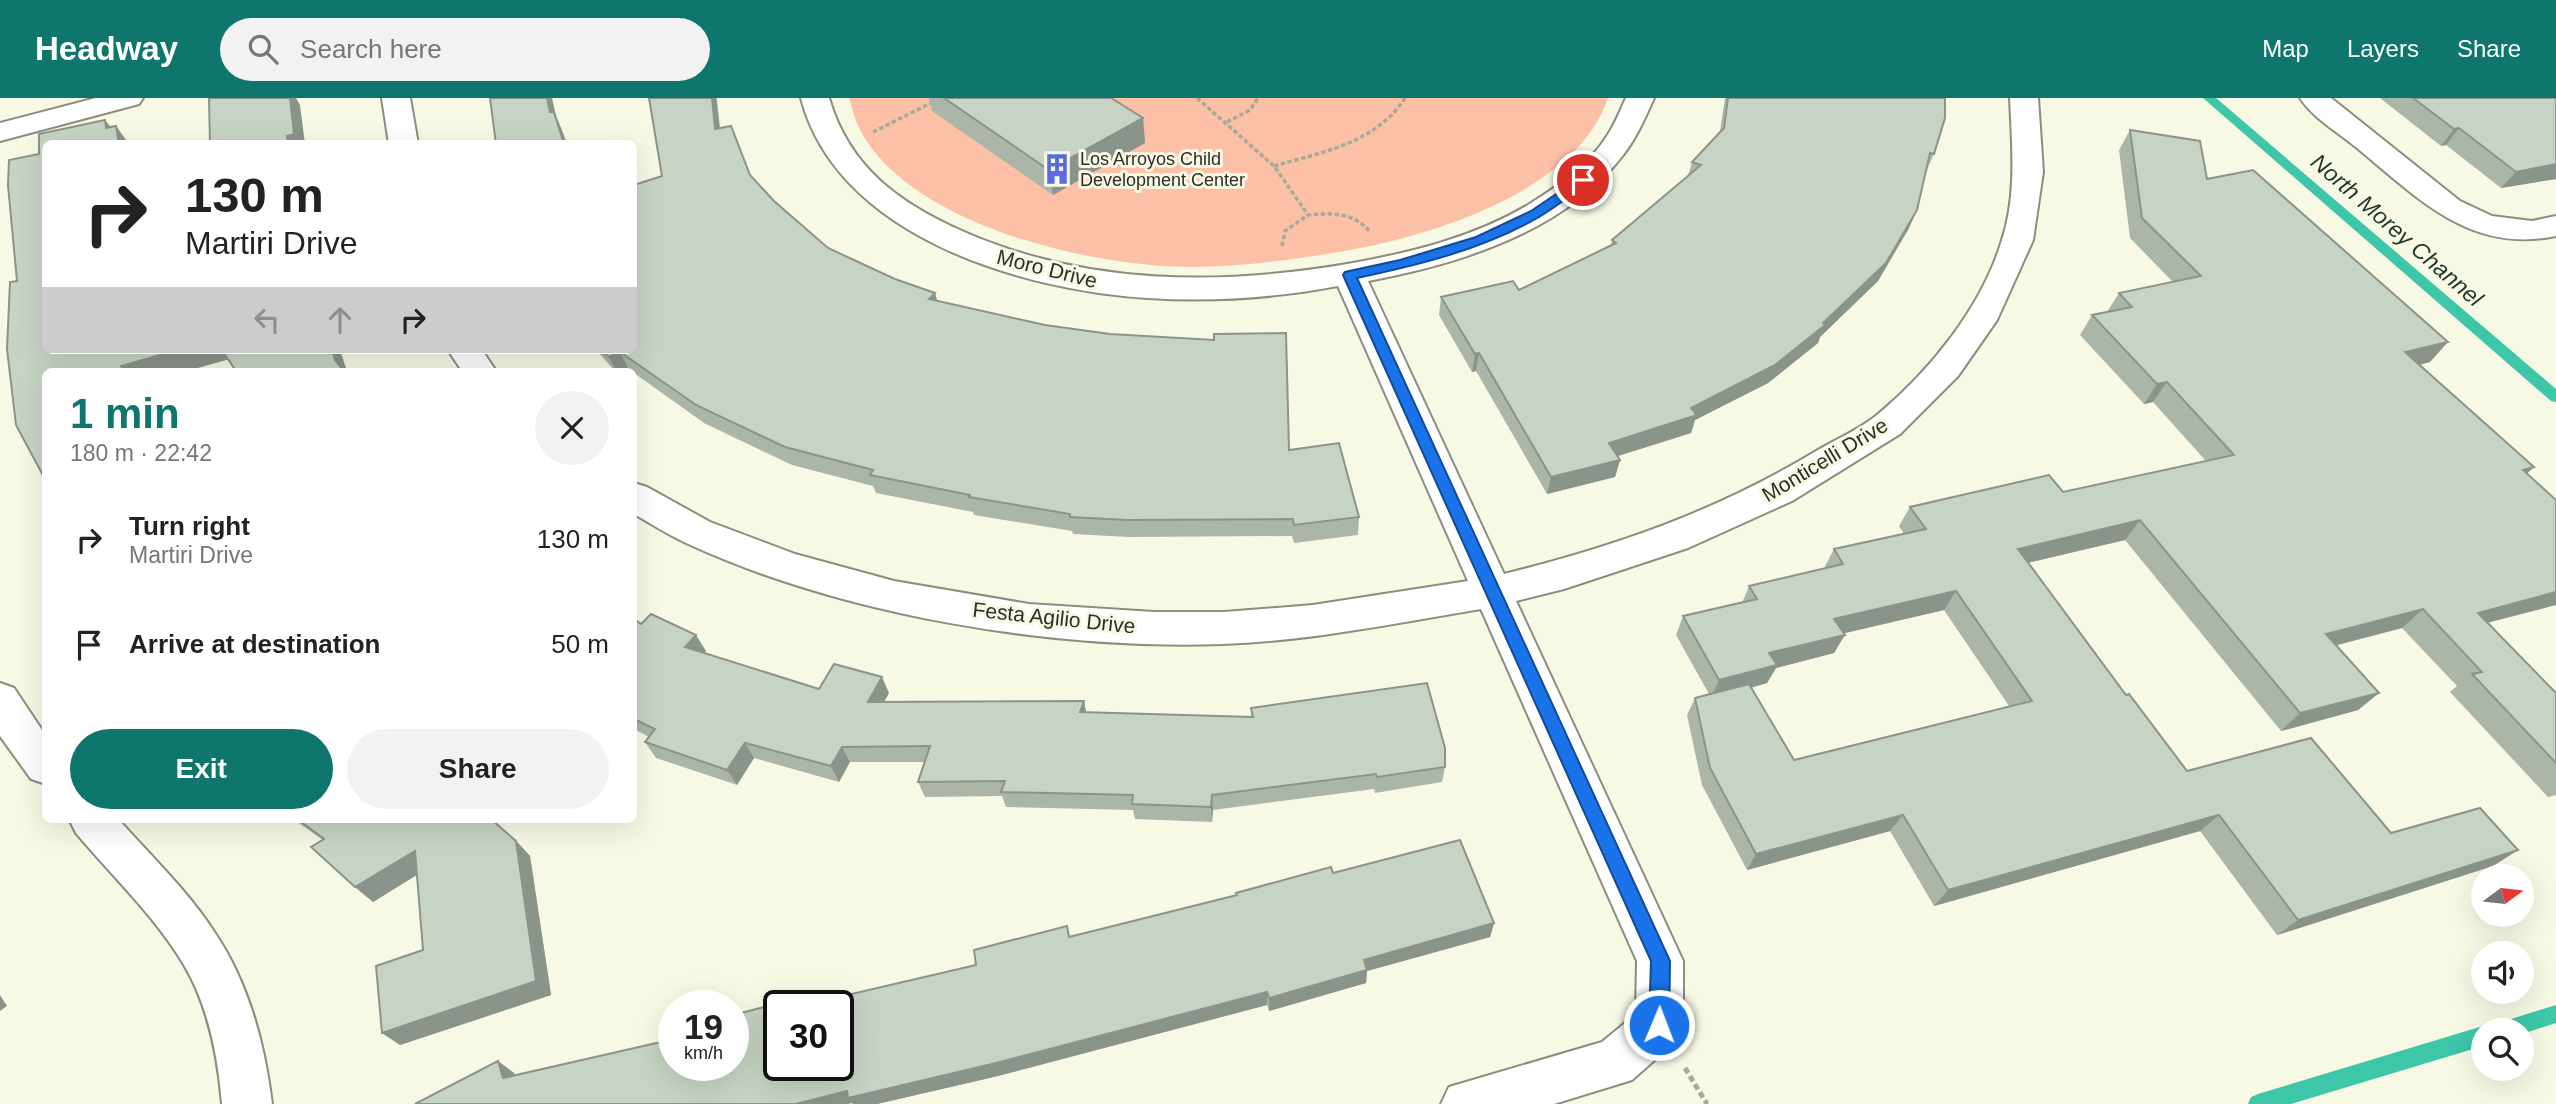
<!DOCTYPE html>
<meta charset="utf-8">
<style>
:root{--surface:#fff;--page:#f2f2f2;--text:#222;--muted:#767676;--accent:#0f766e}
body{margin:0;font-family:Arial,sans-serif;background:var(--page);color:var(--text);height:100vh;display:flex;flex-direction:column;font-size:26px;white-space:nowrap}
*{box-sizing:border-box;margin:0}
p{font-size:23px;color:var(--muted)}
.icon{flex:none;width:38px;height:38px;fill:none;stroke:currentColor;stroke-width:2;stroke-linecap:round;stroke-linejoin:round}
.map{position:relative;flex:1;overflow:hidden}
.panel{position:absolute;left:42px;top:270px;width:595px;height:455px;display:flex;flex-direction:column;background:var(--surface);border-radius:10px;box-shadow:0 7px 28px #0002}
.panel>*{flex:none}
.hud{position:absolute;left:42px;top:42px;width:595px;height:214px;border-radius:10px;box-shadow:0 7px 28px #0002;background:#fff;color:var(--text);overflow:hidden}
.needle{width:46px;rotate:75deg}
.fabs{position:absolute;left:2471px;top:766px;display:grid;gap:14px}
.fabs a{display:grid;place-items:center;width:63px;height:63px;border-radius:50%;background:var(--surface);box-shadow:0 7px 28px #0002;font-size:35px}
.speed{position:absolute;left:658px;top:892px;display:flex;gap:14px;font-size:35px;font-weight:700;text-align:center}
.speed>*{display:grid;place-content:center;width:91px;height:91px;border-radius:50%;background:var(--surface);box-shadow:0 7px 28px #0002;line-height:1}
.speed small{font-size:18px;font-weight:400}
.speed .limit{border:4px solid #111;border-radius:10px;background:#fff;color:#111}
.pin{position:absolute;display:grid;place-items:center;width:60px;height:60px;color:#fff;margin:-30px;border:4px solid #fff;border-radius:50%;box-shadow:0 2px 7px #0007}
.me{position:absolute;width:77px;margin:-38px;rotate:1deg;stroke-linejoin:round;filter:drop-shadow(0 0 5px #0008)}
.turn{display:flex;align-items:center;gap:24px;height:147px;padding:0 28px;font-size:32px}
.turn .icon{width:91px;height:91px;stroke-width:2.5}
.turn b{display:block;font-size:49px;line-height:60px}
.lanes{display:flex;align-items:center;height:66px;padding:0 28px;background:#0003;justify-content:center;gap:35px;direction:ltr}
.lanes .off{opacity:.35}
.round{display:grid;place-items:center;flex:none;width:74px;height:74px;border-radius:37px;background:var(--page)}
.overview{display:flex;align-items:center;justify-content:space-between;height:119px;padding:0 28px}
h1{font-size:42px;font-weight:800;line-height:52px;color:var(--accent)}
.button{display:flex;gap:14px;margin-top:auto;padding:14px 28px}
.button a{flex:1;height:80px;border-radius:42px;background:var(--accent);color:#fff;font-size:28px;font-weight:800;line-height:80px;text-align:center}
.button a+a{background:var(--page);color:var(--text)}
ul{padding:0;list-style:none}
li{display:flex;align-items:center;gap:21px;height:105px;padding:0 28px}
li div{flex:1}
li b{display:block;font-size:26px}
li em{font-style:normal}
header{display:flex;align-items:center;gap:42px;box-sizing:border-box;height:98px;padding:0 35px;background:var(--accent);color:#fff}
header strong{font-size:33px}
nav{display:flex;gap:38px;margin-inline-start:auto;font-size:24px}
.search{width:490px;height:63px;background:var(--page);display:flex;align-items:center;gap:18px;box-sizing:border-box;padding:0 24px;border-radius:38px;color:var(--muted);font-size:26px}
.map>svg:first-child{display:block}
</style>
<header>
<strong>Headway</strong>
<div class="search"><svg class="icon" aria-label="search" viewBox="0 0 24 24"><circle cx="10" cy="10" r="6"/><path d="M15 15l6 6"/></svg>Search here</div>
<nav><a>Map</a><a>Layers</a><a>Share</a></nav>
</header>
<div class="map">
<svg width="2556" height="1006" viewBox="0 0 2556 1006">
<rect width="100%" height="100%" fill="#f8f9e5"/>
<path fill="#fcc0a7" d="M849,0H1608C1578,91 1439,135 1355,151C1301,161 1248,168 1193,169C1092,169 909,128 859,30C855,21 852,10 849,0Z"/>
<g fill="none" stroke-linecap="round" stroke-linejoin="round">
<g fill="#3dc7a8" fill-rule="evenodd">
<path d="M2203,0H2216L2556,291V304L2551,303Z"/>
<path d="M2556,907V925L2522,936V933H2492L2495,926Z"/>
<path d="M2483,928L2491,933H2483V948L2291,1006H2248L2251,999L2258,996Z"/>
</g>
<defs>
<g id="minor">
<path d="M382,0H410L418,46H389Z"/>
<path d="M801,0H829C849,69 899,105 962,133C1086,188 1221,188 1353,165C1413,154 1474,139 1528,107C1557,89 1589,67 1607,38C1615,26 1620,13 1626,0H1654C1645,20 1637,39 1623,57C1564,134 1459,166 1368,183L1504,476C1617,448 1717,413 1818,352C1837,341 1860,331 1877,317C1930,273 1982,209 2002,142C2017,97 2012,47 2010,0H2038L2043,74L2033,142L1997,222L1958,278L1900,336L1792,403L1688,450L1564,491L1516,503L1683,863V927L1676,943L1632,982L1554,1006H1441L1449,989L1602,944L1636,916L1637,863L1481,511C1396,525 1310,543 1223,546C1051,552 841,517 684,444C667,436 650,425 634,416V385L647,389L710,424L795,456L894,483L1029,506L1154,514H1224L1313,507L1468,483L1338,188C1275,200 1211,204 1148,200C1021,192 837,138 801,0Z"/>
<path d="M2300,0H2331L2460,103L2492,118L2532,123L2556,118V138C2470,156 2418,100 2357,50C2339,35 2313,20 2300,0Z"/>
<path d="M448,252H482L496,273H462Z"/>
<path d="M0,585L14,590L46,638V686L31,681L0,638Z"/>
<path d="M69,721H118C151,758 188,793 215,835C248,884 265,947 272,1006H222C218,959 209,909 184,867C156,819 112,778 76,735Z"/>
</g>
<path id="tertiary" d="M96,0H143L139,6L0,43V25Z"/>
</defs>
<use href="#minor" stroke="#8c8d7c" stroke-width="4"/>
<use href="#tertiary" stroke="#8c8d7c" stroke-width="4"/>
<g stroke="#a8a99a" stroke-width="3.5" stroke-dasharray="4.5 2.5" stroke-linecap="butt">
<path d="M1197,0L1274,68L1308,117C1332,115 1354,114 1370,134"/>
<path d="M1227,24L1250,12L1258,0"/>
<path d="M873,34L941,0"/>
<path d="M1274,68C1323,54 1376,45 1405,0"/>
<path d="M1282,148L1285,133L1308,117"/>
</g>
<path stroke="#a8a99a" stroke-width="5" stroke-dasharray="6 3.5" stroke-linecap="butt" d="M1685,970L1707,1006"/>
<use href="#minor" fill="#fff" fill-rule="evenodd"/>
<use href="#tertiary" fill="#fff" fill-rule="evenodd"/>
</g>
<g fill="#abb6a9" fill-rule="evenodd">
<path d="M649,0H717L720,30L750,77L774,103L828,150L895,181L935,195L937,203L1289,352L1359,419L1358,437L1294,445L1292,438L1129,439L1073,436L1072,433L974,417L973,414L876,395L873,388L792,367L704,325L634,275V273L629,272L627,273H615L596,252H634L662,78Z"/>
<path d="M929,0H1111L1143,20L1145,45L1053,97L932,13Z"/>
<path d="M1725,0H1945L1934,56L1926,74L1909,130L1878,183L1820,239L1818,245L1768,285L1695,322L1691,335L1618,358L1620,362L1615,379L1547,396L1476,273L1472,274L1439,217L1441,199L1519,192L1611,147L1612,142L1688,78L1692,64L1720,33Z"/>
<path d="M2380,0H2556V81L2501,90L2446,47L2441,48Z"/>
<path d="M2130,32L2207,81L2430,264L2420,267L2527,376L2487,525L2556,595V697L2548,699L2450,594L2457,588L2402,530L2336,547L2379,595L2358,612L2281,633L2125,442L2028,465L2126,597L2187,673L2391,735L2518,752L2493,768L2277,837L2200,733L1934,808L1890,733L1747,772L1702,687L1687,617L1695,600L1709,596L1676,537L1683,518L1742,505L1749,488L1824,470L1834,451L1904,436L1899,428L1910,409L2063,394L2206,363L2153,304L2144,306L2080,237L2092,217L2107,214L2119,195L2173,184L2130,140L2119,52ZM1944,512L2009,608L1794,662L1751,590L1767,585L1776,570L1834,555L1844,535Z"/>
<path d="M634,521L641,526L706,553L704,555L819,591L889,595L884,604L1084,603L1086,615L1251,619V610L1445,669L1442,684L1375,695L1374,691L1213,712L1212,724L1135,721L1133,712L1006,709L1002,698L925,699L918,684L925,664H850L839,684L754,660L737,687L656,660L645,644L649,639L634,631Z"/>
<path d="M293,721H491L516,743L530,758L551,897L400,947L382,935L423,852L417,777L373,804L355,789L323,742Z"/>
<path d="M1333,775L1494,825L1490,839L1367,873L1366,885L1269,913L1267,907L998,978L877,1006H853L852,1005L415,1006L498,963L514,975L515,977L674,968L804,907L976,867L1070,838Z"/>
</g>
<g fill="#8b948a">
<path d="M290,0H296L300,7L305,46H288L287,38Z"/>
<path d="M547,0H552L556,18L562,32L567,46H564L550,14Z"/>
<path d="M712,0H716L722,49L715,31Z"/>
<path d="M1143,20L1145,45L1053,97L1049,72Z"/>
<path d="M105,22L118,38L116,28L129,46H117L106,30Z"/>
<path d="M2459,30L2446,47L2441,48L2454,31Z"/>
<path d="M2556,53V81L2501,90L2516,74Z"/>
<path d="M1917,112L1909,130L1878,183L1820,239L1818,245L1768,285L1695,322L1691,335L1605,362L1609,345L1691,310L1823,225Z"/>
<path d="M935,195L940,213L929,201Z"/>
<path d="M2448,244L2430,264L2388,274L2405,254Z"/>
<path d="M178,252H223L230,261L187,273H124L121,268Z"/>
<path d="M332,252H340L347,273H343L335,262Z"/>
<path d="M620,254L629,272L627,273H616L609,259Z"/>
<path d="M1479,255L1476,273L1472,274L1475,256Z"/>
<path d="M2167,284L2153,304L2144,306L2157,286Z"/>
<path d="M1620,362L1615,379L1547,396L1551,379Z"/>
<path d="M2534,369L2513,389L2523,372Z"/>
<path d="M2140,422L2125,442L2005,470L2018,451Z"/>
<path d="M1956,493L1944,512L1824,540L1834,521Z"/>
<path d="M2556,494V507L2456,533L2478,515Z"/>
<path d="M2423,511L2402,530L2307,555L2326,536Z"/>
<path d="M696,537L706,553L695,565L685,549Z"/>
<path d="M1845,537L1834,555L1776,570L1767,585L1711,600L1719,582L1769,555Z"/>
<path d="M882,579L889,595L875,620L868,604Z"/>
<path d="M2379,595L2358,612L2281,633L2300,615Z"/>
<path d="M1084,603L1087,619L1080,614Z"/>
<path d="M745,645L754,660L737,687L727,672Z"/>
<path d="M842,649L850,664L839,684L831,668Z"/>
<path d="M1212,697L1213,712L1212,724L1211,709Z"/>
<path d="M1903,717L1890,733L1747,772L1756,756Z"/>
<path d="M2219,717L2200,733L1934,808L1948,792Z"/>
<path d="M516,743L530,758L551,897L400,947L382,935Z"/>
<path d="M2518,752L2493,768L2277,837L2298,822Z"/>
<path d="M415,753L431,768L373,804L355,789Z"/>
<path d="M1494,825L1490,839L1367,873L1366,885L1269,913V900L1364,862Z"/>
<path d="M1267,894V907L998,978L877,1006H853L852,1005L848,1006H796L847,993Z"/>
<path d="M0,897L7,908L0,913Z"/>
<path d="M498,963L514,975L519,991L503,980Z"/>
</g>
<g fill="#c7d4c5" stroke="#8b948a" stroke-width="2" fill-rule="evenodd">
<path d="M209,0H290L294,36L287,38L288,46H210Z"/>
<path d="M490,0H547L550,14H554L564,46H496Z"/>
<path d="M649,0H712L715,31L731,28L750,77L774,103L828,150L895,181L935,195L929,201L1045,227L1110,236L1214,242V236L1286,235L1289,352L1339,345L1359,419L1294,427L1293,421L1127,422L1070,419V416L969,399L970,397L870,377L873,372L785,349L696,307L620,254L609,259L602,252H634V87L662,78Z"/>
<path d="M944,0H1111L1143,20L1049,72Z"/>
<path d="M1728,0H1945V20L1934,56L1930,55L1917,112L1886,165L1823,225L1825,227L1775,267L1691,310L1697,317L1609,345L1620,362L1551,379L1479,255L1475,256L1441,199L1513,183L1519,192L1616,145L1612,142L1701,67L1692,64L1724,30Z"/>
<path d="M2413,0H2556V66L2516,74L2459,30L2454,31Z"/>
<path d="M105,22L106,30L116,28L119,46H46V252H178L121,268L124,273H46V383L16,327L7,251L10,184L17,183L8,87L9,62L39,56V36Z"/>
<path d="M2130,32L2200,43L2207,81L2253,72L2448,244L2405,254L2534,369L2523,372L2556,402V494L2478,515L2556,595V665L2472,576L2482,574L2423,511L2326,536L2379,595L2300,615L2140,422L2018,451L2126,597L2129,596L2187,673L2311,640L2391,735L2480,710L2518,752L2298,822L2219,717L1948,792L1903,717L1756,756L1710,670L1695,600L1749,586L1794,662L2032,603L1956,493L1834,521L1845,537L1769,555L1777,567L1719,582L1683,518L1757,501L1749,488L1843,466L1834,451L1926,431L1910,409L2049,377L2063,394L2234,357L2167,284L2157,286L2092,217L2132,209L2119,195L2201,178L2142,120Z"/>
<path d="M222,252H332L335,262L344,273H236Z"/>
<path d="M651,516L696,537L685,549L819,591L834,566L882,579L868,604L1084,603L1080,614L1253,619L1251,610L1427,585L1445,650V669L1377,679L1376,676L1212,697L1211,709L1132,706L1133,697L1001,694L1005,683L918,684L930,648L842,649L831,668L745,645L727,672L645,644L655,631L634,621V521L641,526Z"/>
<path d="M297,721H491L516,743L536,883L382,935L376,868L423,852L415,753L355,789L311,749L324,741Z"/>
<path d="M1460,742L1494,825L1364,862L1367,872L1269,900L1267,894L992,966L848,1000L847,993L796,1006H415L498,963L503,980L674,941V968H733V917L799,900L800,908L976,867L974,852L1067,828L1069,839L1237,797L1236,795L1331,769L1333,775ZM779,908H838V968H779Z"/>
</g>
<path fill="#1a73e8" stroke="#114b97" stroke-width="2" d="M1583,78L1589,82L1588,85C1572,96 1556,109 1539,119C1484,151 1419,167 1357,180L1670,863L1669,927L1666,934L1659,937L1652,934L1649,927L1651,863L1343,177L1345,174L1400,162L1476,139L1531,113Z"/>
<defs>
<symbol id="building-bare" viewBox="-9 -9 18 18"><path d="M-4-6H4V6H1V3H-1V6H-4ZM-2.5-4.3h1.7v1.8h-1.7ZM.8-4.3h1.7v1.8H.8ZM-2.5-1h1.7V.8h-1.7ZM.8-1h1.7V.8H.8Z" fill="#5b6be2" stroke="#f8f9e5" stroke-width="2.5" paint-order="stroke"/></symbol>
</defs>
<g fill-rule="evenodd">
<use href="#building-bare" x="1035" y="49" width="44" height="44"/>
</g>
<g text-anchor="middle" stroke-width="6" stroke-linejoin="round" paint-order="stroke">
<g font-size="18" fill="#2e2e27" stroke="#f8f9e5" text-anchor="start">
<text x="1080" y="67">Los Arroyos Child<tspan x="1080" dy="21">Development Center</tspan></text>
</g>
<g font-size="21" fill="#2e2e27" stroke="#f8f9e5">
<text transform="translate(1047 171) rotate(14)" y="7">Moro Drive</text>
<text transform="translate(1825 362) rotate(-31)" y="7">Monticelli Drive</text>
<text transform="translate(1054 520) rotate(6)" y="7">Festa Agilio Drive</text>
</g>
<g font-size="23" font-style="italic" fill="#1f352f" stroke="#f8f9e5">
<text transform="translate(2397 132) rotate(41)" y="8">North Morey Channel</text>
</g>
</g>
</svg>
<div class="fabs">
<a><svg class="needle" viewBox="-14 -14 28 28"><path d="M0-13l5 13h-10z" fill="#e53935"/><path d="M0 13l5-13h-10z" fill="#767676"/></svg></a>
<a><svg class="icon" aria-label="sound" viewBox="0 0 24 24"><path d="M4 9h4l5-4v14l-5-4H4zM17 9q2 3 0 6"/></svg></a>
<a><svg class="icon" aria-label="search" viewBox="0 0 24 24"><circle cx="10" cy="10" r="6"/><path d="M15 15l6 6"/></svg></a>
</div>
<div class="speed"><div>19<small>km/h</small></div><div class="limit">30</div></div>
<div class="pin" style="left:1583px;top:82px;background:#d93025"><svg class="icon" aria-label="arrive" viewBox="0 0 24 24"><path d="M6 21V4h12l-3 4 3 4H6"/></svg></div>
<svg class="me" style="left:1659px;top:927px" viewBox="-20 -20 40 40"><circle r="17" fill="#1a73e8" stroke="#fff" stroke-width="3"/><path d="M0-11L8 9 0 5-8 9z" fill="#fff"/></svg>
<div class="hud">
<div class="turn"><svg class="icon" aria-label="right" viewBox="0 0 24 24"><path d="M7 20v-9h11M14 6l5 5-5 5"/></svg><div><b>130 m</b>Martiri Drive</div></div>
<div class="lanes"><svg class="icon off" aria-label="left" viewBox="0 0 24 24"><path d="M17 20v-9H6M10 6l-5 5 5 5"/></svg><svg class="icon off" aria-label="ahead" viewBox="0 0 24 24"><path d="M12 20V5M6 11l6-6 6 6"/></svg><svg class="icon" aria-label="right" viewBox="0 0 24 24"><path d="M7 20v-9h11M14 6l5 5-5 5"/></svg></div>
</div>
<section class="panel">
<div class="overview"><div><h1>1 min</h1><p>180 m · 22:42</p></div><a class="round"><svg class="icon" aria-label="close" viewBox="0 0 24 24"><path d="M6 6l12 12M18 6L6 18"/></svg></a></div>
<ul>
<li><svg class="icon" aria-label="right" viewBox="0 0 24 24"><path d="M7 20v-9h11M14 6l5 5-5 5"/></svg><div><b>Turn right</b><p>Martiri Drive</p></div><em>130 m</em></li>
<li><svg class="icon" aria-label="arrive" viewBox="0 0 24 24"><path d="M6 21V4h12l-3 4 3 4H6"/></svg><div><b>Arrive at destination</b></div><em>50 m</em></li>
</ul>
<div class="button"><a>Exit</a><a>Share</a></div>
</section>
</div>
